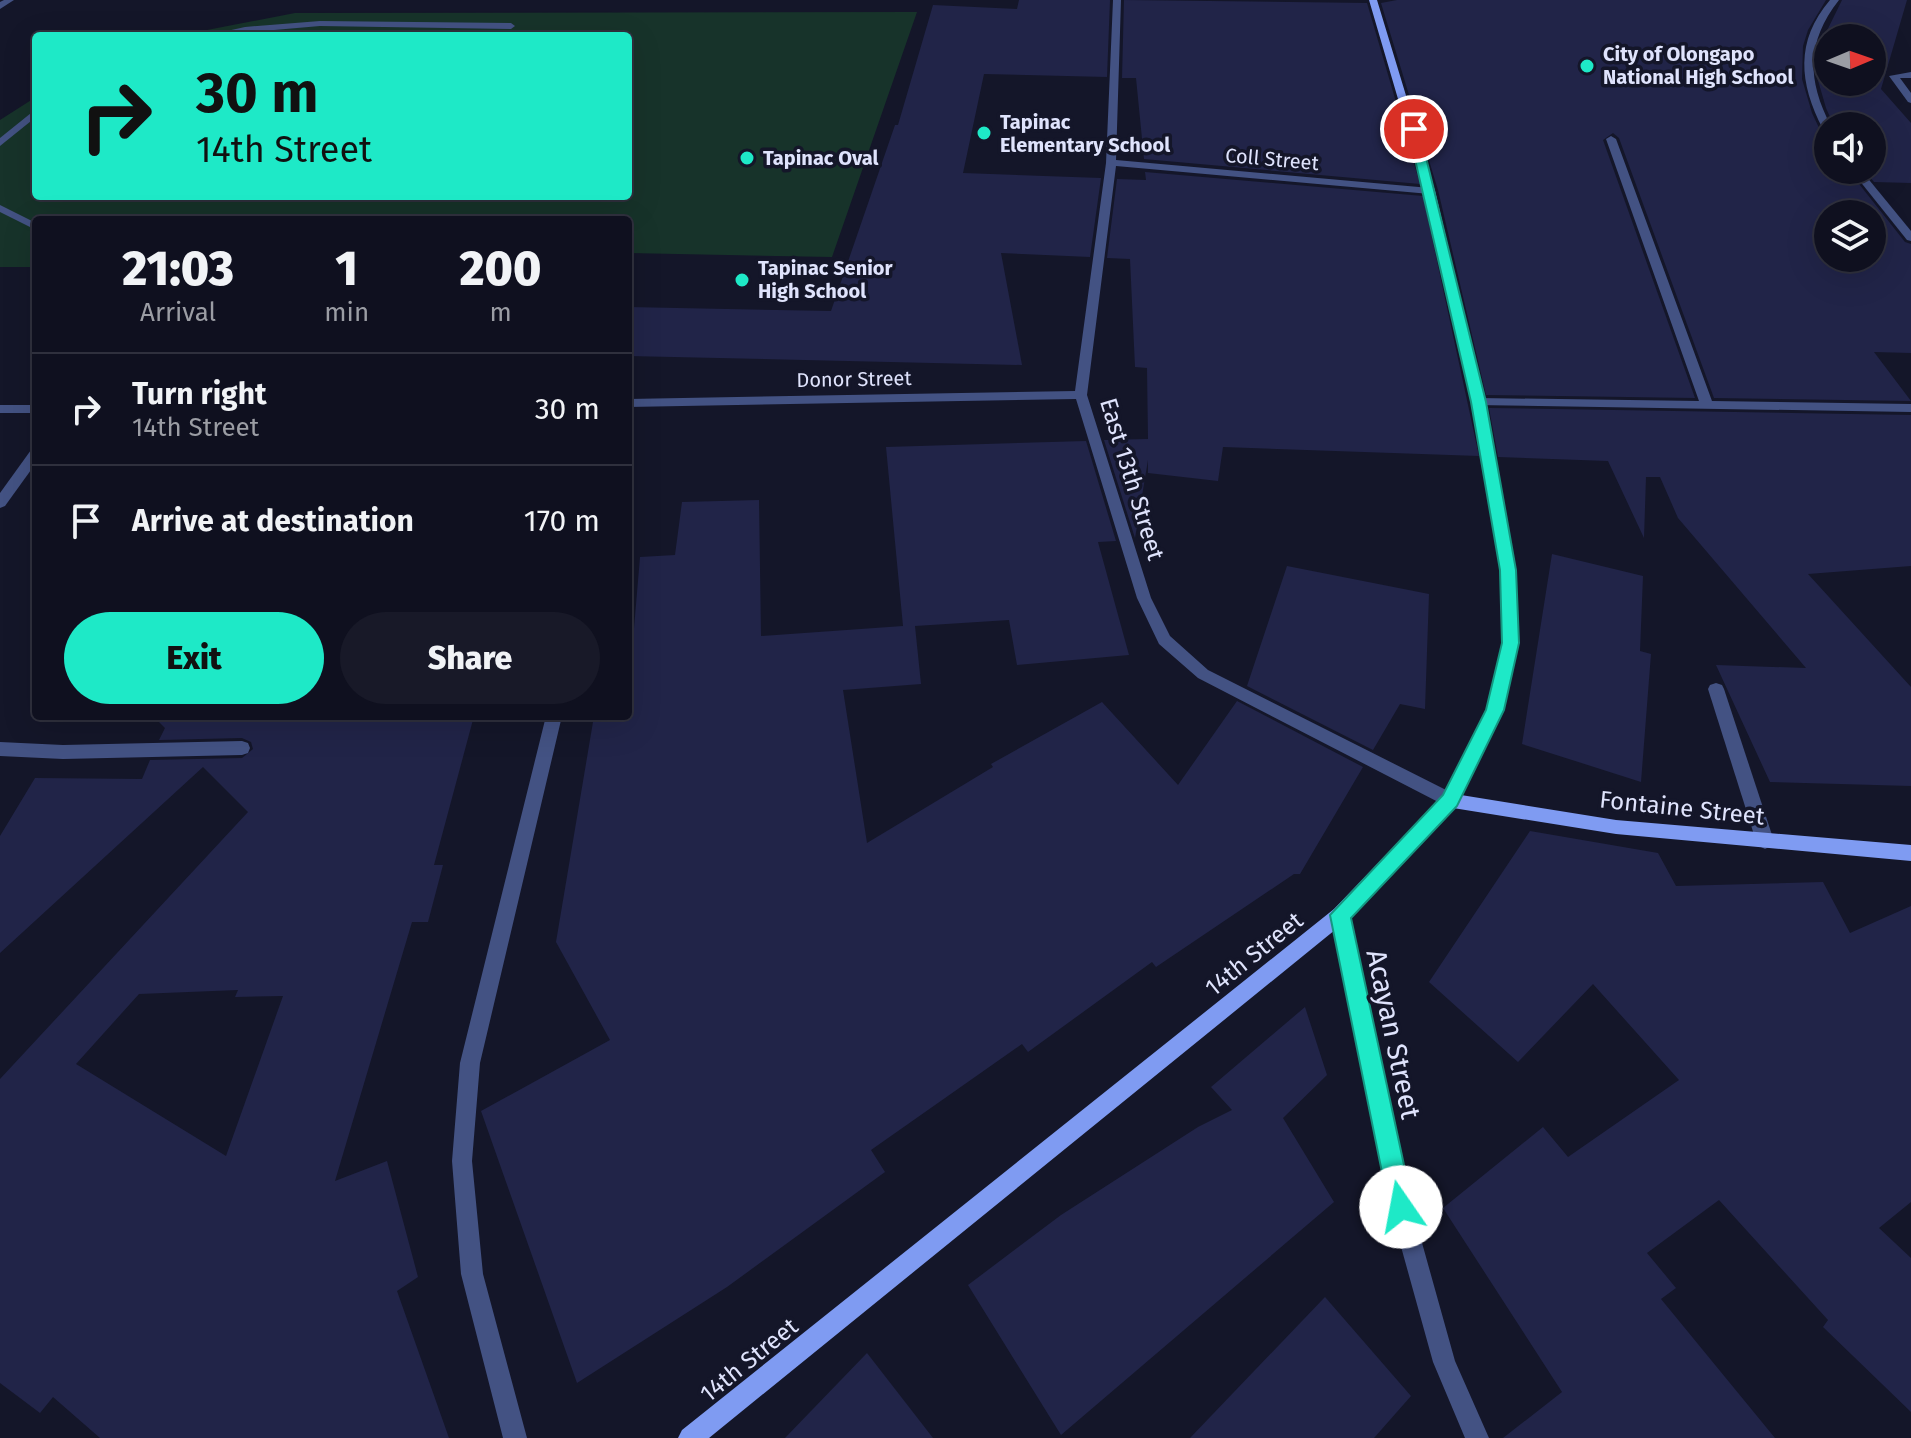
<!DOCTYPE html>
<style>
:root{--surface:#0f101f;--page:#181928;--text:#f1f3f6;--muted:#9b9da4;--line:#2f303d;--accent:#1ee9c7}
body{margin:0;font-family:"Fira Sans",sans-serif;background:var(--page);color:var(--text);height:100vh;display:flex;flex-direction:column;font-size:30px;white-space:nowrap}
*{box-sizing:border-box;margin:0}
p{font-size:26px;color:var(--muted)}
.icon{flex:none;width:44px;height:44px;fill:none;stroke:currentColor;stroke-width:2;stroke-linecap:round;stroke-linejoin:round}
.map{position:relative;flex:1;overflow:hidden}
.sheet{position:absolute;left:32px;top:216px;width:600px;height:504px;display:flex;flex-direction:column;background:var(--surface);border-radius:8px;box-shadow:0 8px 32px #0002,0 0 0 2px var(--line)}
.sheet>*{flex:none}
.top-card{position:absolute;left:32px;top:32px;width:600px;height:168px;border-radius:8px;box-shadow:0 8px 32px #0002,0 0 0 2px var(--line);background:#1ee9c7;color:#111;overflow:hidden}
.needle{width:52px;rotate:88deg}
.buttons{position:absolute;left:1814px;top:24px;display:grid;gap:16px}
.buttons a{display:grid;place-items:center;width:72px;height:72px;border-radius:50%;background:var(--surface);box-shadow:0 8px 32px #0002,0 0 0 2px var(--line);font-size:40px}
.pin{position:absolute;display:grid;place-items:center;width:68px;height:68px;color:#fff;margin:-34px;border:4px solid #fff;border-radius:50%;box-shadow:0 2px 8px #0007}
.me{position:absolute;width:88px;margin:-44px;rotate:348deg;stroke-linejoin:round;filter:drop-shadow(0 0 6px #0008)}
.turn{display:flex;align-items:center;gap:28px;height:168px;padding:0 32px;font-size:36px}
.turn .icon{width:104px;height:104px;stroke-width:2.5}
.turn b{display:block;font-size:56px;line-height:68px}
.eta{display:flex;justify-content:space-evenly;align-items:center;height:136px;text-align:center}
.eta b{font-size:48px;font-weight:800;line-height:56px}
.button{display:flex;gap:16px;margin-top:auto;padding:16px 32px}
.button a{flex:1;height:92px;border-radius:48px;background:var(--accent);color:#111;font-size:32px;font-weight:800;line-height:92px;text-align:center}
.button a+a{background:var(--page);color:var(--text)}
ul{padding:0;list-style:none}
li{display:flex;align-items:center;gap:24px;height:112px;padding:0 32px;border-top:2px solid var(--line)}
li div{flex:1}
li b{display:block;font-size:30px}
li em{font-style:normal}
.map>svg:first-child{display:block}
</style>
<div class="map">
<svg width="1911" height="1438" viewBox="0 0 1911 1438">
<rect width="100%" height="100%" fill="#141629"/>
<path fill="#17332a" d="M917,12L832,257L628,253V220H36V267H0V120L36,97V196H628V36H176L295,13Z"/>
<g fill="#212448" fill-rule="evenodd">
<path d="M1019,0H1110L1107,77L984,74L963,173L1101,178L1090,257L1001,253L1022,365L628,356V307L831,311L895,125H898L933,5L1017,9Z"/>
<path d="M1124,0L1367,3L1420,184L1144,159L1136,78H1122Z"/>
<path d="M1397,0H1826L1808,30L1803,46L1802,79L1812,113L1820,130L1828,135V170H1848L1905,242L1911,244V353L1874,352L1911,401L1714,398L1619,138L1613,133L1603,140L1695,398L1486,395L1438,190L1381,3ZM1828,214H1872V258H1828Z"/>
<path d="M1842,0H1907L1881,89L1911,123V183L1874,182L1865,170H1872V126H1834L1826,108L1817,77L1819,47ZM1828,38H1872V82H1828Z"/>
<path d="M1145,172L1423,196L1479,456L1223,447L1218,481L1148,473V460L1135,538L1104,440L1148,439L1147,368L1135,367L1130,259L1107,258L1117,179L1146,180Z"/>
<path d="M1489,408L1911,415V566L1808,574L1911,687V786L1770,782L1716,665L1806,668L1678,518L1660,477H1646L1644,538L1608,461L1498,457Z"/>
<path d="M1086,441L1116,541L1098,542L1129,655L1017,665L1009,620L915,626L921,684L843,690L867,843L993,767L991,764L1102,702L1178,785L1237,701L1363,767L1300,874H1294L1156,967L1152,962L1028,1052L1022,1044L871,1150L885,1172L727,1287L577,1383L481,1111L610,1040L556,942L594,716H628V664H631L640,557L675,555L682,502L759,500L761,636L903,626L886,447Z"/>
<path d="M1552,554L1643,576L1640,651L1651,654L1641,782L1522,744Z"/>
<path d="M1287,566L1429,594L1425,709L1400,704L1373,750L1247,686Z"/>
<path d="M153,716H474L434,865H443L428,922H412L335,1181L387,1161L418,1277L397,1291L449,1438H100L53,1397L40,1413L0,1383V1079L248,812L203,767L0,953V836L35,778L142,779L150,760L242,758L253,749L251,742L242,738L159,740L165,728ZM238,990L235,997L283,996L226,1156L76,1064L139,994Z"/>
<path d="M1530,831L1658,853L1676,886L1823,882L1850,933L1911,906V1202L1879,1228L1911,1258V1412L1823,1327L1828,1320L1719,1200L1647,1253L1676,1288L1661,1299L1775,1438H1503L1562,1392L1443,1208L1543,1127L1568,1157L1679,1080L1593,984L1518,1062L1429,982Z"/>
<path d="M1305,1007L1327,1075L1283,1118L1334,1202L1061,1435L968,1285L1061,1215L1198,1127L1232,1110L1211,1087Z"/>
<path d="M1325,1297L1411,1396L1374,1438H1190Z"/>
<path d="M867,1353L933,1438H785Z"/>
</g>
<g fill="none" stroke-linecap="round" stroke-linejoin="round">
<g fill="#435283" fill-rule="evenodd">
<path d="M320,21L511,23L515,26L511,29L320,26L204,36L245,27Z"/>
<path d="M1911,72V78H1900L1911,93V103L1908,102L1889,76Z"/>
<path d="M36,109V117L0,146V138Z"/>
<path d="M0,205L36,223V230L0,212Z"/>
<path d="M1716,683L1722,685L1724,689L1774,841L1771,846L1765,849L1759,846L1756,841L1708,689L1710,685Z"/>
</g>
<g fill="#435283" fill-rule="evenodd">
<path d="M4,0H14L0,9V2Z"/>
<path d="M1113,0H1121L1116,160L1430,188L1435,191L1430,194L1116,166L1087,395L1151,598L1170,636L1208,670L1456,795L1458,800L1456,805L1450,807L1444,805L1198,678L1159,644L1137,598L1076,399L628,407V399L1075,391L1106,163Z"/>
<path d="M1830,0H1839C1806,42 1807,80 1831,126H1828V132L1823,129C1799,83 1795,41 1830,0Z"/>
<path d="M1611,136L1616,139L1712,401L1911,404V412L1475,405L1473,402L1479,398L1699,401L1606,139Z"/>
<path d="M1851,170H1861L1911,231V241L1907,240Z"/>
<rect x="0" y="405" width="36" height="8"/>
<path d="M36,449V463L5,506L0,508V493L31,450Z"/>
<path d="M546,716H562L480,1063L472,1161L483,1274L527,1438H503L461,1274L452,1161L460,1063Z"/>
<path d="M242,741L248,743L250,748L248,753L242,755L63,759L0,756V742L63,745Z"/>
<path d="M1340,907L1346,909L1349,915L1412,1207L1455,1361L1489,1438H1465L1433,1362L1390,1207L1331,915L1334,909Z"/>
</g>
<path fill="#7f9bf2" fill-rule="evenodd" d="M1369,0H1377L1435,191L1485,402L1515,570L1518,643L1503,710L1461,795L1616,820L1911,845V861L1616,834L1453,808L1346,921L709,1438H678L682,1430L1334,909L1444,795L1487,710L1502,643L1501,570L1473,402L1425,191Z"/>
</g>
<path fill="#1ee9c7" stroke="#149781" stroke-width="2" d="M1414,126L1419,129L1486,402L1516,570L1519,643L1504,710L1457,806L1351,918L1413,1207L1410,1215L1401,1219L1393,1215L1389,1207L1330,915L1443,795L1486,710L1502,643L1500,570L1471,402L1408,129Z"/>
<g fill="#1ee9c7" stroke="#141629" stroke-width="3">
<circle cx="1587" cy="66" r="8"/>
<circle cx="984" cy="133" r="8"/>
<circle cx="747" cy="158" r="8"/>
<circle cx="742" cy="280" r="8"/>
</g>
<g text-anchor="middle" stroke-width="7" stroke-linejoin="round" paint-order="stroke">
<g font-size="20" font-weight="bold" fill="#dfe3fc" stroke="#141629" text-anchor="start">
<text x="1603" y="61">City of Olongapo<tspan x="1603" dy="23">National High School</tspan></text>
<text x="1000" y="129">Tapinac<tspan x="1000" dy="23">Elementary School</tspan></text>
<text x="763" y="165">Tapinac Oval</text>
<text x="758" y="275">Tapinac Senior<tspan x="758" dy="23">High School</tspan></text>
</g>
<g font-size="20" fill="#dfe3fc" stroke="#141629">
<text transform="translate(1272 159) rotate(5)" y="7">Coll Street</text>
<text transform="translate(854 379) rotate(-1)" y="7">Donor Street</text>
</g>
<g font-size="24" fill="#dfe3fc" stroke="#141629">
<text transform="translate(1132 479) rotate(73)" y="8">East 13th Street</text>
<text transform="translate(1682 808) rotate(6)" y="8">Fontaine Street</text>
<text transform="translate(1254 954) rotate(-39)" y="8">14th Street</text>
<text transform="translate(749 1360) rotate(-39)" y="8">14th Street</text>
</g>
<g font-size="28" fill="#dfe3fc" stroke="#141629">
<text transform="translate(1394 1034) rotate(78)" y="10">Acayan Street</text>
</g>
</g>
</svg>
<div class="buttons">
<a><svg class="needle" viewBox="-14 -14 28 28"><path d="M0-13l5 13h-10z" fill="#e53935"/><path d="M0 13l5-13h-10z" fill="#9b9da4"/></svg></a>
<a><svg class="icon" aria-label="sound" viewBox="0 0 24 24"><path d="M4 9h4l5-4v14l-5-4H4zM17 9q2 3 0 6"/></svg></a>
<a><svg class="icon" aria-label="layers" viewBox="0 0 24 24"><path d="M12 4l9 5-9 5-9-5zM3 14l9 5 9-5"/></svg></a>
</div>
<div class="pin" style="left:1414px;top:129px;background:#d93025"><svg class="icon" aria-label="arrive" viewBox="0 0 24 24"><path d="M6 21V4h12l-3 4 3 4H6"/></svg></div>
<svg class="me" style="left:1401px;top:1207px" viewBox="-20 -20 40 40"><circle r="19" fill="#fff"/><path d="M0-13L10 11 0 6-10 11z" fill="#1ee9c7"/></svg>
<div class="top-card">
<div class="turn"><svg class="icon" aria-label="right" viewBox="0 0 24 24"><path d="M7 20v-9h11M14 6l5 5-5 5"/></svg><div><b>30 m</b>14th Street</div></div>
</div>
<section class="sheet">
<div class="eta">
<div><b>21:03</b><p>Arrival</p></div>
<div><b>1</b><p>min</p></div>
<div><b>200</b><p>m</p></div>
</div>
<ul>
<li><svg class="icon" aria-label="right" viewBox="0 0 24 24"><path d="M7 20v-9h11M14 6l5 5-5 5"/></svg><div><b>Turn right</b><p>14th Street</p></div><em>30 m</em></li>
<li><svg class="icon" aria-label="arrive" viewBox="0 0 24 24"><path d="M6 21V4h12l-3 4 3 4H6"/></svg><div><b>Arrive at destination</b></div><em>170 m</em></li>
</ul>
<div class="button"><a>Exit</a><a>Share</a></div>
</section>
</div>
